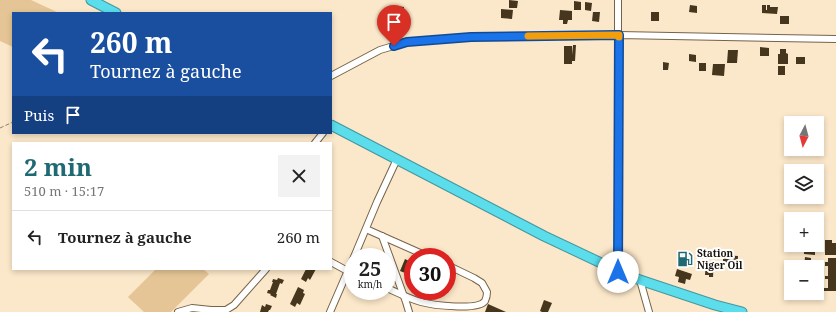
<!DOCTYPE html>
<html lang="fr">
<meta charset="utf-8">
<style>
:root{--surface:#fff;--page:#f2f2f2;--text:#222;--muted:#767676;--line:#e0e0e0;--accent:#1f6a72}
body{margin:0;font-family:"Noto Serif",serif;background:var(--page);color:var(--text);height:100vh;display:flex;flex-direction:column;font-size:15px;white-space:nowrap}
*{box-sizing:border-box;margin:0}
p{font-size:13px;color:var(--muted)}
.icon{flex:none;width:22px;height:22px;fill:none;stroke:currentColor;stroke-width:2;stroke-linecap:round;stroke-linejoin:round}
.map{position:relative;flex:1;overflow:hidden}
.sheet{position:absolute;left:12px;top:142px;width:320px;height:128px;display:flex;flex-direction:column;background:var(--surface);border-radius:0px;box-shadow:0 2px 6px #0003}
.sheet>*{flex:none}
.guide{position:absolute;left:12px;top:12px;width:320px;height:122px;border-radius:0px;box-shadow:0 2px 6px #0003;background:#1a4fa0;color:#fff;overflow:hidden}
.needle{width:26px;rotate:186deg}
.tools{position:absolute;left:784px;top:116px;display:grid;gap:8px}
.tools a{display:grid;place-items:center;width:40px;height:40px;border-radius:0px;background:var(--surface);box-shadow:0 2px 6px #0003;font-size:20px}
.speed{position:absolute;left:344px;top:248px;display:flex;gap:8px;font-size:20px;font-weight:700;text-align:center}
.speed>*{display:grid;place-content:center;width:52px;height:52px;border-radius:50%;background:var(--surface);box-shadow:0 2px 6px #0003;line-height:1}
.speed small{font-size:10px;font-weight:400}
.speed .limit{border:6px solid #d22;background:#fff;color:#111}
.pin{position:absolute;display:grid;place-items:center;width:34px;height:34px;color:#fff;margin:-41px -17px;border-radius:50% 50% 50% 0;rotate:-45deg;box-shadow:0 0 4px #0007}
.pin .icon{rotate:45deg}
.me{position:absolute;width:44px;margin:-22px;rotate:0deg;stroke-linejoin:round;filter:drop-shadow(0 0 3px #0008)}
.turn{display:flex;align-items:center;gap:14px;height:84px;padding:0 12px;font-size:18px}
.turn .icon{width:52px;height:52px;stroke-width:2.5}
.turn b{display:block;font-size:28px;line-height:34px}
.then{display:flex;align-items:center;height:38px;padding:0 12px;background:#0003;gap:8px;font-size:15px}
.round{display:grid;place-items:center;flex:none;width:42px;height:42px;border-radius:0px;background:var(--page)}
.head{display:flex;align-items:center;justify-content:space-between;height:68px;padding:0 12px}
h1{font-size:24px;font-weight:700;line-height:30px;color:var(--accent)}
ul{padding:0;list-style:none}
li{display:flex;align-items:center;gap:12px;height:52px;padding:0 12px;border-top:1px solid var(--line)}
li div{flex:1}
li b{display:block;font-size:15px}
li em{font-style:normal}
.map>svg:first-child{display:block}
</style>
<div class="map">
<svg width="836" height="312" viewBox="0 0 836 312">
<rect width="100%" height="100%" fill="#fbe7c9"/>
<g fill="#e5c595">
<path d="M0,0H31L59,13H13V47L0,41Z"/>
<path d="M156,269H203L209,274L171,312H144L128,297Z"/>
</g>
<g fill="#46361d">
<path d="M509,0L518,1L517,8H509Z"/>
<path d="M574,1L581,2V10H574Z"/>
<path d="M585,2L592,3L591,11L585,10Z"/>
<path d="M690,5L697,6V13L689,12Z"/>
<path d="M762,5H766V10H767V5H770V7H778L777,14L762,13Z"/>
<path d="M396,6L404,7L403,23H396Z"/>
<path d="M501,9L513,10L512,19L501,18Z"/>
<path d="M560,10L572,11V20H568L567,24H563V20H559Z"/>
<path d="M593,12H600L599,22L592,21Z"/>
<rect x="651" y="12" width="8" height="9"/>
<rect x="780" y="16" width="9" height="8"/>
<path d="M573,45H576L575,61H572V64H564V46H572V55Z"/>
<path d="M760,47L769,48V56H760Z"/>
<path d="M780,49H786V53L788,54V64H778V54H780Z"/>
<path d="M728,50H738L737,63H727Z"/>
<path d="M689,54L696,55V62L689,61Z"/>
<rect x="796" y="57" width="9" height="7"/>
<path d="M663,62L669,63L668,70H663Z"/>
<rect x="699" y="63" width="7" height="8"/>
<path d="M713,64H725L724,76L712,75Z"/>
<rect x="778" y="66" width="7" height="9"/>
<path d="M825,240H832V243H836V255H825Z"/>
<path d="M804,245H815V255L804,254Z"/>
<path d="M723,255L738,256L737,270L727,269L728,265H723Z"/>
<path d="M805,257L811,258V262H813V266H810V267H804Z"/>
<path d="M828,258H836V291H824V288H828V279H825V276H828V266H825V262H828Z"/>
<path d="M405,259L411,262L412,260H413V276L400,271Z"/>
<path d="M706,261H714L713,277H709V275H705Z"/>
<path d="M306,269H316L310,280L308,278L306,282L301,279Z"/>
<path d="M677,269L692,274L690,280L686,279L685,284L678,282L679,277L675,276Z"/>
<path d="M278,278L284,280L282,284L280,283L276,294H277L276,298L270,295L271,294L267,293L268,290H270L273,282H272L273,279L277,280Z"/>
<path d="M298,287L304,290L303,293L305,294L300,305L297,303L295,307L290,304Z"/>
<path d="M544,300L552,303L548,312H542L540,311Z"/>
<path d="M266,304L272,306L270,310H269L268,312H260L262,305L265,307Z"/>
<path d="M488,304L506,312H485Z"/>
</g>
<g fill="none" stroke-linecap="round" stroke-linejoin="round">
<defs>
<g id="minor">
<path d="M331,76L380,50L407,42L471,37L619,35L836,39"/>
<path d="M315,143L323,133"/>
<path d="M366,229L429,257"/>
<path d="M382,236L406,302L409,312"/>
<path d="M354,257L377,202L397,159"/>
<path d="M331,262L353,274"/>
<path d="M618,271V0"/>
<path d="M640,280L649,312"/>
<path d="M387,288C398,293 410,299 421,302C432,305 478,311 485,301C486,299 487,295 487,292L482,283L474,278L447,265"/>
<path d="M178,312L192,308L211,310H226L234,305L266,269"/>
<path d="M330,312L353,259"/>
</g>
<g id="highway">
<path d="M91,0L116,13"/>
<path d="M331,125L544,236L618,271L640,280L715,305L742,312"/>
</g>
</defs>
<use href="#minor" stroke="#756449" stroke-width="8"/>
<use href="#highway" stroke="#44969c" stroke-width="11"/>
<path stroke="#90826e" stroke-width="1" stroke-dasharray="4 2" stroke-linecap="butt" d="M0,128L13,122"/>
<use href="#minor" stroke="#fff" stroke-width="6"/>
<use href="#highway" stroke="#5bddec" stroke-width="9"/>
</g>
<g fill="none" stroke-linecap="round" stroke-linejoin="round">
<defs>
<path id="route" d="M394,46L407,42L471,37L619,35L618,272"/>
</defs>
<use href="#route" stroke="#114b97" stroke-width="10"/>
<use href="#route" stroke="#1a73e8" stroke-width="7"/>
<path stroke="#f59e0b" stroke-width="7" d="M528,36L619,35V37"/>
</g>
<defs>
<symbol id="fuel-bare" viewBox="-9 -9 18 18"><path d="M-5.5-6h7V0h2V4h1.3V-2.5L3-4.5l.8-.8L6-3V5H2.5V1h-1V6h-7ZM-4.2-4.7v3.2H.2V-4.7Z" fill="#1f6a72" stroke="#fff" stroke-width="2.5" paint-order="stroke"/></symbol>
</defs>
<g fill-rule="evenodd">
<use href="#fuel-bare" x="674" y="248" width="22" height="22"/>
</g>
<g text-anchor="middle" stroke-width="4" stroke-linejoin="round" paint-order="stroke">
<g font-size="10" font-weight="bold" fill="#191208" stroke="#fff" text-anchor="start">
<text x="697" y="257">Station<tspan x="697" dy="12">Niger Oil</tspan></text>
</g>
</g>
</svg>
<div class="tools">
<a><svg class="needle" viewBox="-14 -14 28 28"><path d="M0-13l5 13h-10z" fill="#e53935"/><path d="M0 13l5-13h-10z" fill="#767676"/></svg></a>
<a><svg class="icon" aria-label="layers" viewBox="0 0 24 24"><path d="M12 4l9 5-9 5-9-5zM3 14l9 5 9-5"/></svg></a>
<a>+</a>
<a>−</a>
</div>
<div class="speed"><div>25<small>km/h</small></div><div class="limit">30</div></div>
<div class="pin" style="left:394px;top:46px;background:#d93025"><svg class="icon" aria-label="arrive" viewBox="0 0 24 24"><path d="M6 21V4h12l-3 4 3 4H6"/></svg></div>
<svg class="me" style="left:618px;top:272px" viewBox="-20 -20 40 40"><circle r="19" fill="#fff"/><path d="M0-13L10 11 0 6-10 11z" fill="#1a73e8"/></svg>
<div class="guide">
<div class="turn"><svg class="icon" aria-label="left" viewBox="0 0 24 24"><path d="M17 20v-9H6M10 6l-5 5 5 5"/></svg><div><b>260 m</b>Tournez à gauche</div></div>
<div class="then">Puis<svg class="icon" aria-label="arrive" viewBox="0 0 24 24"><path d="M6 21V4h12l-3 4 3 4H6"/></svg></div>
</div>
<section class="sheet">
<div class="head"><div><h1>2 min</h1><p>510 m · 15:17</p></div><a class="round"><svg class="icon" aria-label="close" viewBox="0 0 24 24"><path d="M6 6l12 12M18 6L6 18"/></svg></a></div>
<ul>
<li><svg class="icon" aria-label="left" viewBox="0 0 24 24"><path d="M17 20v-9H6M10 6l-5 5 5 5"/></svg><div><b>Tournez à gauche</b></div><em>260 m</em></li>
</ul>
</section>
</div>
